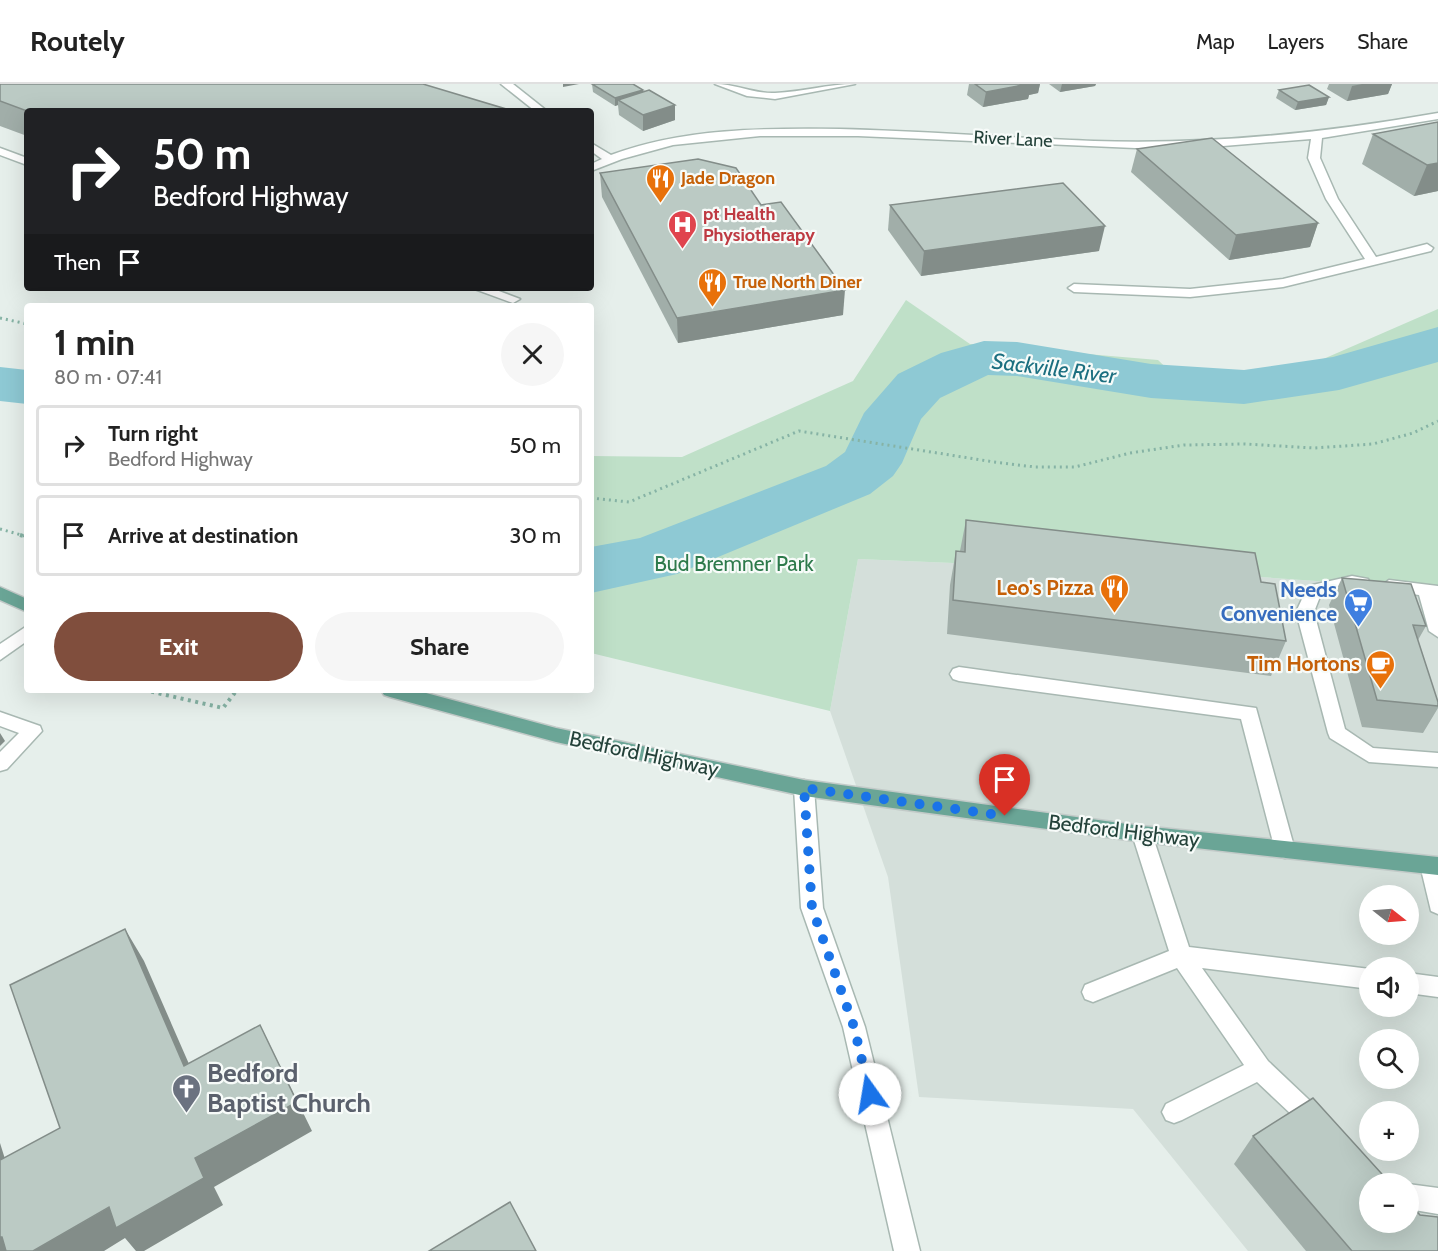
<!DOCTYPE html>
<meta charset="utf-8">
<style>
:root{--surface:#fff;--page:#f6f6f6;--text:#222;--muted:#767676;--line:#e0e0e0;--accent:#804e3d}
body{margin:0;font-family:Cabin,sans-serif;background:var(--page);color:var(--text);height:100vh;display:flex;flex-direction:column;font-size:22px;white-space:nowrap}
*{box-sizing:border-box;margin:0}
p{font-size:20px;color:var(--muted)}
.icon{flex:none;width:33px;height:33px;fill:none;stroke:currentColor;stroke-width:2;stroke-linecap:round;stroke-linejoin:round}
.map{position:relative;flex:1;overflow:hidden}
.side{position:absolute;left:24px;top:219px;width:570px;height:390px;display:flex;flex-direction:column;background:var(--surface);border-radius:6px;box-shadow:0 6px 24px #0002}
.side>*{flex:none}
.hud{position:absolute;left:24px;top:24px;width:570px;height:183px;border-radius:6px;box-shadow:0 6px 24px #0002;background:#202124;color:#fff;overflow:hidden}
.needle{width:39px;rotate:107deg}
.fabs{position:absolute;left:1359px;top:801px;display:grid;gap:12px}
.fabs a{display:grid;place-items:center;width:60px;height:60px;border-radius:50%;background:var(--surface);box-shadow:0 6px 24px #0002;font-size:30px}
.pin{position:absolute;display:grid;place-items:center;width:51px;height:51px;color:#fff;margin:-62px -26px;border-radius:50% 50% 50% 0;rotate:-45deg;box-shadow:0 0 6px #0007}
.pin .icon{rotate:45deg}
.me{position:absolute;width:66px;margin:-33px;rotate:347deg;stroke-linejoin:round;filter:drop-shadow(0 0 4px #0008)}
.turn{display:flex;align-items:center;gap:21px;height:126px;padding:0 30px;font-size:27px}
.turn .icon{width:78px;height:78px;stroke-width:2.5}
.turn b{display:block;font-size:42px;line-height:51px}
.then{display:flex;align-items:center;height:57px;padding:0 30px;background:#0003;gap:12px;font-size:22px}
.round{display:grid;place-items:center;flex:none;width:63px;height:63px;border-radius:32px;background:var(--page)}
.headline{display:flex;align-items:center;justify-content:space-between;height:102px;padding:0 30px}
h1{font-size:36px;font-weight:700;line-height:45px}
.button{display:flex;gap:12px;margin-top:auto;padding:12px 30px}
.button a{flex:1;height:69px;border-radius:36px;background:var(--accent);color:#fff;font-size:24px;font-weight:700;line-height:69px;text-align:center}
.button a+a{background:var(--page);color:var(--text)}
ul{padding:0;list-style:none}
li{display:flex;align-items:center;gap:18px;height:81px;margin:0 12px 9px;padding:0 18px;border:3px solid var(--line);border-radius:6px}
li div{flex:1}
li b{display:block;font-size:22px}
li em{font-style:normal}
header{display:flex;align-items:center;gap:36px;box-sizing:border-box;height:84px;padding:0 30px;background:var(--surface);border-bottom:2px solid var(--line)}
header strong{font-size:28px}
nav{display:flex;gap:33px;margin-inline-start:auto;font-size:21px}
.map>svg:first-child{display:block}
</style>
<header>
<strong>Routely</strong>
<nav><a>Map</a><a>Layers</a><a>Share</a></nav>
</header>
<div class="map">
<svg width="1438" height="1167" viewBox="0 0 1438 1167">
<rect width="100%" height="100%" fill="#e6efeb"/>
<path fill="#d4dfda" fill-rule="evenodd" d="M858,475L1233,491L1359,500L1438,501V1167H1248L1133,1025L919,1013L888,793L830,627ZM1370,812H1408V850H1370ZM1370,884H1408V922H1370ZM1370,956H1408V994H1370ZM1370,1028H1408V1066H1370ZM1370,1100H1408V1138H1370Z"/>
<path fill="#bfe0c8" d="M906,216L970,260L1158,276L1185,302L1234,297L1321,276L1438,225V501L1359,500L1233,491L858,475L830,627L591,569V372L682,373L853,297Z"/>
<g fill="none" stroke-linecap="round" stroke-linejoin="round">
<g fill="#8ec9d4" fill-rule="evenodd">
<path d="M1438,243V278L1339,306L1244,320L1151,314L1017,292L988,291L940,314L921,335L902,379L893,392L870,410L677,490L591,509V463L640,454L826,382L845,368L864,329L898,290L941,269L984,257L1017,258L1151,280L1244,286L1333,273Z"/>
<path d="M0,283L27,286V320L0,317Z"/>
</g>
<defs>
<g id="minor">
<path d="M501,0H513L547,27H535Z"/>
<path d="M715,0C736,0 754,10 775,9C802,8 828,0 855,0L775,15L747,12Z"/>
<path d="M1438,29V35L1322,54L1320,74L1338,115L1376,173L1427,160L1433,164L1431,167L1283,203L1190,213L1074,208L1068,204L1074,200L1190,205L1283,195L1365,175L1326,115L1308,74L1311,55L1211,63L1135,64L858,52H760L673,61L622,75L591,87V80L602,75L591,67V59L611,71C684,44 764,44 840,45C925,47 1010,54 1094,57C1210,61 1324,49 1438,29Z"/>
<path d="M0,64L27,74V81L0,71Z"/>
<path d="M472,204H491L520,215L513,219Z"/>
<path d="M1352,492L1368,495L1370,499C1366,505 1331,508 1321,510L1314,528L1345,645L1373,664L1438,669V683L1369,678L1330,654L1328,649L1296,528L1308,502Z"/>
<path d="M1389,496L1438,502V553L1429,547L1419,511L1383,506L1381,502Z"/>
<path d="M27,542V557L0,576V560Z"/>
<path d="M959,583L1256,624L1295,766L1292,772L1285,774L1278,772L1275,766L1241,635L959,597L953,595L950,590L953,585Z"/>
<path d="M0,628L40,642L42,647L7,685L0,687V668L19,649L0,642Z"/>
<path d="M804,696L811,699L814,704L823,824L865,943L920,1167H894L843,943L801,824L794,704L797,699Z"/>
<path d="M1142,742L1149,744L1152,750L1189,863L1370,885V905L1202,884L1268,977L1324,1030L1328,1038L1324,1046L1316,1050L1308,1046L1257,998L1182,1036L1174,1039L1166,1036L1162,1028L1166,1020L1244,981L1177,884L1093,918L1085,915L1082,908L1085,901L1169,867L1132,750L1135,744Z"/>
<path d="M1430,773L1438,776V830L1431,827L1420,781L1423,775Z"/>
<path d="M1408,889L1438,893V913L1408,909Z"/>
<path d="M1408,1100L1438,1104V1130L1408,1125Z"/>
</g>
<g id="major">
<path d="M0,503L27,515V528L0,516Z"/>
<path d="M381,606H415L556,644L804,696L1142,742L1438,773V791L1142,758L804,712L556,658L390,613L384,611Z"/>
</g>
</defs>
<use href="#minor" stroke="#a8b8b2" stroke-width="3"/>
<use href="#major" stroke="#c2cac8" stroke-width="3"/>
<g stroke="#86b3a5" stroke-width="3" stroke-dasharray="2 4" stroke-linecap="butt">
<path d="M0,234L27,240"/>
<path d="M591,414L629,418L799,347L994,378L1035,383H1075L1130,369L1184,361L1245,360L1314,364L1373,360L1413,349L1438,337"/>
<path d="M0,445L25,452"/>
</g>
<g stroke="#86b3a5" stroke-width="4" stroke-dasharray="3 4.5" stroke-linecap="butt">
<path d="M20,451L27,453"/>
<path d="M144,606L223,624L237,606"/>
</g>
<use href="#minor" fill="#fff" fill-rule="evenodd"/>
<use href="#major" fill="#6aa596" fill-rule="evenodd"/>
</g>
<g fill="#a1aea9">
<path d="M0,0L27,27V52L0,42Z"/>
<path d="M592,0L643,6V8L675,36L643,47L619,31L618,21L615,22L593,8Z"/>
<path d="M969,0H1040L1038,9L1029,11L1028,15L983,23L967,11Z"/>
<path d="M1049,0H1096L1095,2L1060,8Z"/>
<path d="M1329,0H1392L1388,10L1347,17L1327,5Z"/>
<path d="M1279,6L1329,13L1326,21L1295,26L1276,14Z"/>
<path d="M1438,38V107L1414,112L1362,80L1373,50Z"/>
<path d="M1137,65L1318,139L1310,163L1229,176L1131,88Z"/>
<path d="M600,89L761,121L843,231L678,259L602,113Z"/>
<path d="M890,121L1099,167L921,192L888,146Z"/>
<path d="M966,436L1261,498L1286,557L1271,592L947,550L950,501L956,467H960Z"/>
<path d="M1342,494L1426,542L1418,556L1438,618V624L1423,649L1362,643L1329,521Z"/>
<path d="M1253,1052L1438,1167H1306L1234,1080Z"/>
</g>
<g fill="#838d89">
<path d="M563,0H579L563,3Z"/>
<path d="M1026,0H1040L1038,9L1029,11L1028,15L983,23L986,8Z"/>
<path d="M1062,0H1096L1095,2L1060,8Z"/>
<path d="M1362,0H1392L1388,10L1347,17L1352,2Z"/>
<path d="M643,6V14L618,16V21L615,22V14Z"/>
<path d="M1329,13L1326,21L1295,26L1298,18Z"/>
<path d="M675,21V36L643,47V31Z"/>
<path d="M1438,79V107L1414,112L1427,81Z"/>
<path d="M1318,139L1310,163L1229,176L1236,151Z"/>
<path d="M1105,142L1099,167L921,192L924,167Z"/>
<path d="M845,206L843,231L678,259L677,234Z"/>
<path d="M0,649L5,657L0,662Z"/>
<path d="M125,845L144,877L203,1012L184,982Z"/>
<path d="M260,941L312,1047L214,1103L223,1121L144,1167H136L125,1154L104,1167H33L195,1074Z"/>
<path d="M0,1059L16,1110L0,1093Z"/>
<path d="M0,1153H2L16,1167H0Z"/>
</g>
<g fill="#bbcac4" stroke="#838d89" stroke-width="1.5">
<path d="M0,0H423L513,27H27L0,17Z"/>
<path d="M592,0H633L643,6L615,14Z"/>
<path d="M975,0H1028L986,8Z"/>
<path d="M1309,1L1329,13L1298,18L1279,6Z"/>
<path d="M649,6L675,21L643,31L618,16Z"/>
<path d="M1438,38V79L1427,81L1373,50Z"/>
<path d="M1212,54L1318,139L1236,151L1137,65Z"/>
<path d="M698,75L736,84L761,121L781,118L845,206L677,234L600,89Z"/>
<path d="M1063,99L1105,142L924,167L890,121Z"/>
<path d="M966,436L1255,469L1261,498L1275,500L1286,557L953,516L956,467L965,468Z"/>
<path d="M1342,494L1411,500L1426,542L1413,541L1438,618V622L1377,616Z"/>
<path d="M125,845L184,982L260,941L297,1018L195,1074L204,1094L116,1144L109,1123L33,1167H6L2,1153H0V1076L60,1044L10,901Z"/>
<path d="M1313,1014L1391,1100H1370V1138H1408V1118L1420,1131L1438,1133V1167H1352L1253,1052Z"/>
<path d="M510,1118L536,1167H429Z"/>
</g>
<g fill="none" stroke-linecap="round" stroke-linejoin="round">
<path stroke="#1a73e8" stroke-width="10" stroke-dasharray="0 18" d="M870,1010L854,943L812,824L804,704L1005,732"/>
</g>
<defs>
<symbol id="restaurant-pin" viewBox="-11 -11 22 30"><path d="M0 17L-7.5 6A9.5 9.5 0 1 1 7.5 6Z" fill="#e8710a" stroke="#f7fbf9"/><path d="M-5-6h1v4h1v-4h1v4h1v-4h1v5L-1.5 .5V6h-2V.5L-5-1ZM5-6V6H3V1.5H1.5Q1.5-4 5-6Z" fill="#fff"/></symbol>
<symbol id="hospital-pin" viewBox="-11 -11 22 30"><path d="M0 17L-7.5 6A9.5 9.5 0 1 1 7.5 6Z" fill="#e0444e" stroke="#f7fbf9"/><path d="M-5-5h3v3.5h4V-5h3V5h-3V1.5h-4V5h-3Z" fill="#fff"/></symbol>
<symbol id="supermarket-pin" viewBox="-11 -11 22 30"><path d="M0 17L-7.5 6A9.5 9.5 0 1 1 7.5 6Z" fill="#3f7fe0" stroke="#f7fbf9"/><path d="M-6-5.5h2.5l.6 2H6L4.5 2H-2.5L-4.4-4H-6ZM-1.5 3.2a1.3 1.3 0 1 0 .1 0ZM3 3.2a1.3 1.3 0 1 0 .1 0Z" fill="#fff"/></symbol>
<symbol id="cafe-pin" viewBox="-11 -11 22 30"><path d="M0 17L-7.5 6A9.5 9.5 0 1 1 7.5 6Z" fill="#e8710a" stroke="#f7fbf9"/><path d="M-5.5-4.5H6V0H3Q3 3.5 0 3.5H-2.5Q-5.5 3.5-5.5 0ZM3-3.2v2h1.7v-2ZM-6 4.5H4V6H-6Z" fill="#fff"/></symbol>
<symbol id="church-pin" viewBox="-11 -11 22 30"><path d="M0 17L-7.5 6A9.5 9.5 0 1 1 7.5 6Z" fill="#6b7280" stroke="#f7fbf9"/><path d="M-1.2-6h2.4v3.5h3.3v2.4h-3.3V6h-2.4V-.1h-3.3v-2.4h3.3Z" fill="#fff"/></symbol>
</defs>
<g fill-rule="evenodd">
<use href="#restaurant-pin" x="644" y="78" width="33" height="45"/>
<use href="#hospital-pin" x="666" y="124" width="33" height="45"/>
<use href="#restaurant-pin" x="696" y="182" width="33" height="45"/>
<use href="#restaurant-pin" x="1098" y="488" width="33" height="45"/>
<use href="#supermarket-pin" x="1342" y="502" width="33" height="45"/>
<use href="#cafe-pin" x="1364" y="564" width="33" height="45"/>
<use href="#church-pin" x="170" y="988" width="33" height="45"/>
</g>
<g text-anchor="middle" stroke-width="4.5" stroke-linejoin="round" paint-order="stroke">
<g font-size="18" fill="#24423a" stroke="#f7fbf9">
<text transform="translate(1013 55) rotate(3)" y="6">River Lane</text>
</g>
<g font-size="18" font-weight="bold" fill="#c56008" stroke="#f7fbf9" text-anchor="start">
<text x="681" y="100">Jade Dragon</text>
<text x="733" y="204">True North Diner</text>
</g>
<g font-size="18" font-weight="bold" fill="#be3a42" stroke="#f7fbf9" text-anchor="start">
<text x="703" y="136">pt Health<tspan x="703" dy="21">Physiotherapy</tspan></text>
</g>
<g font-size="21" fill="#2d7a4b" stroke="#f7fbf9">
<text x="734" y="487">Bud Bremner Park</text>
</g>
<g font-size="21" font-weight="bold" fill="#c56008" stroke="#f7fbf9" text-anchor="end">
<text x="1094" y="511">Leo's Pizza</text>
<text x="1360" y="587">Tim Hortons</text>
</g>
<g font-size="21" font-weight="bold" fill="#366cbe" stroke="#f7fbf9" text-anchor="end">
<text x="1337" y="513">Needs<tspan x="1337" dy="24">Convenience</tspan></text>
</g>
<g font-size="21" fill="#24423a" stroke="#f7fbf9">
<text transform="translate(644 670) rotate(12)" y="7">Bedford Highway</text>
<text transform="translate(1124 747) rotate(7)" y="7">Bedford Highway</text>
</g>
<g font-size="22" font-style="italic" fill="#1c6f80" stroke="#f7fbf9">
<text transform="translate(1054 284) rotate(7)" y="8">Sackville River</text>
</g>
<g font-size="26" font-weight="bold" fill="#5b616d" stroke="#f7fbf9" text-anchor="start">
<text x="207" y="998">Bedford<tspan x="207" dy="30">Baptist Church</tspan></text>
</g>
</g>
</svg>
<div class="fabs">
<a><svg class="needle" viewBox="-14 -14 28 28"><path d="M0-13l5 13h-10z" fill="#e53935"/><path d="M0 13l5-13h-10z" fill="#767676"/></svg></a>
<a><svg class="icon" aria-label="sound" viewBox="0 0 24 24"><path d="M4 9h4l5-4v14l-5-4H4zM17 9q2 3 0 6"/></svg></a>
<a><svg class="icon" aria-label="search" viewBox="0 0 24 24"><circle cx="10" cy="10" r="6"/><path d="M15 15l6 6"/></svg></a>
<a>+</a>
<a>−</a>
</div>
<div class="pin" style="left:1005px;top:732px;background:#d93025"><svg class="icon" aria-label="arrive" viewBox="0 0 24 24"><path d="M6 21V4h12l-3 4 3 4H6"/></svg></div>
<svg class="me" style="left:870px;top:1010px" viewBox="-20 -20 40 40"><circle r="19" fill="#fff"/><path d="M0-13L10 11 0 6-10 11z" fill="#1a73e8"/></svg>
<div class="hud">
<div class="turn"><svg class="icon" aria-label="right" viewBox="0 0 24 24"><path d="M7 20v-9h11M14 6l5 5-5 5"/></svg><div><b>50 m</b>Bedford Highway</div></div>
<div class="then">Then<svg class="icon" aria-label="arrive" viewBox="0 0 24 24"><path d="M6 21V4h12l-3 4 3 4H6"/></svg></div>
</div>
<section class="side">
<div class="headline"><div><h1>1 min</h1><p>80 m · 07:41</p></div><a class="round"><svg class="icon" aria-label="close" viewBox="0 0 24 24"><path d="M6 6l12 12M18 6L6 18"/></svg></a></div>
<ul>
<li><svg class="icon" aria-label="right" viewBox="0 0 24 24"><path d="M7 20v-9h11M14 6l5 5-5 5"/></svg><div><b>Turn right</b><p>Bedford Highway</p></div><em>50 m</em></li>
<li><svg class="icon" aria-label="arrive" viewBox="0 0 24 24"><path d="M6 21V4h12l-3 4 3 4H6"/></svg><div><b>Arrive at destination</b></div><em>30 m</em></li>
</ul>
<div class="button"><a>Exit</a><a>Share</a></div>
</section>
</div>
